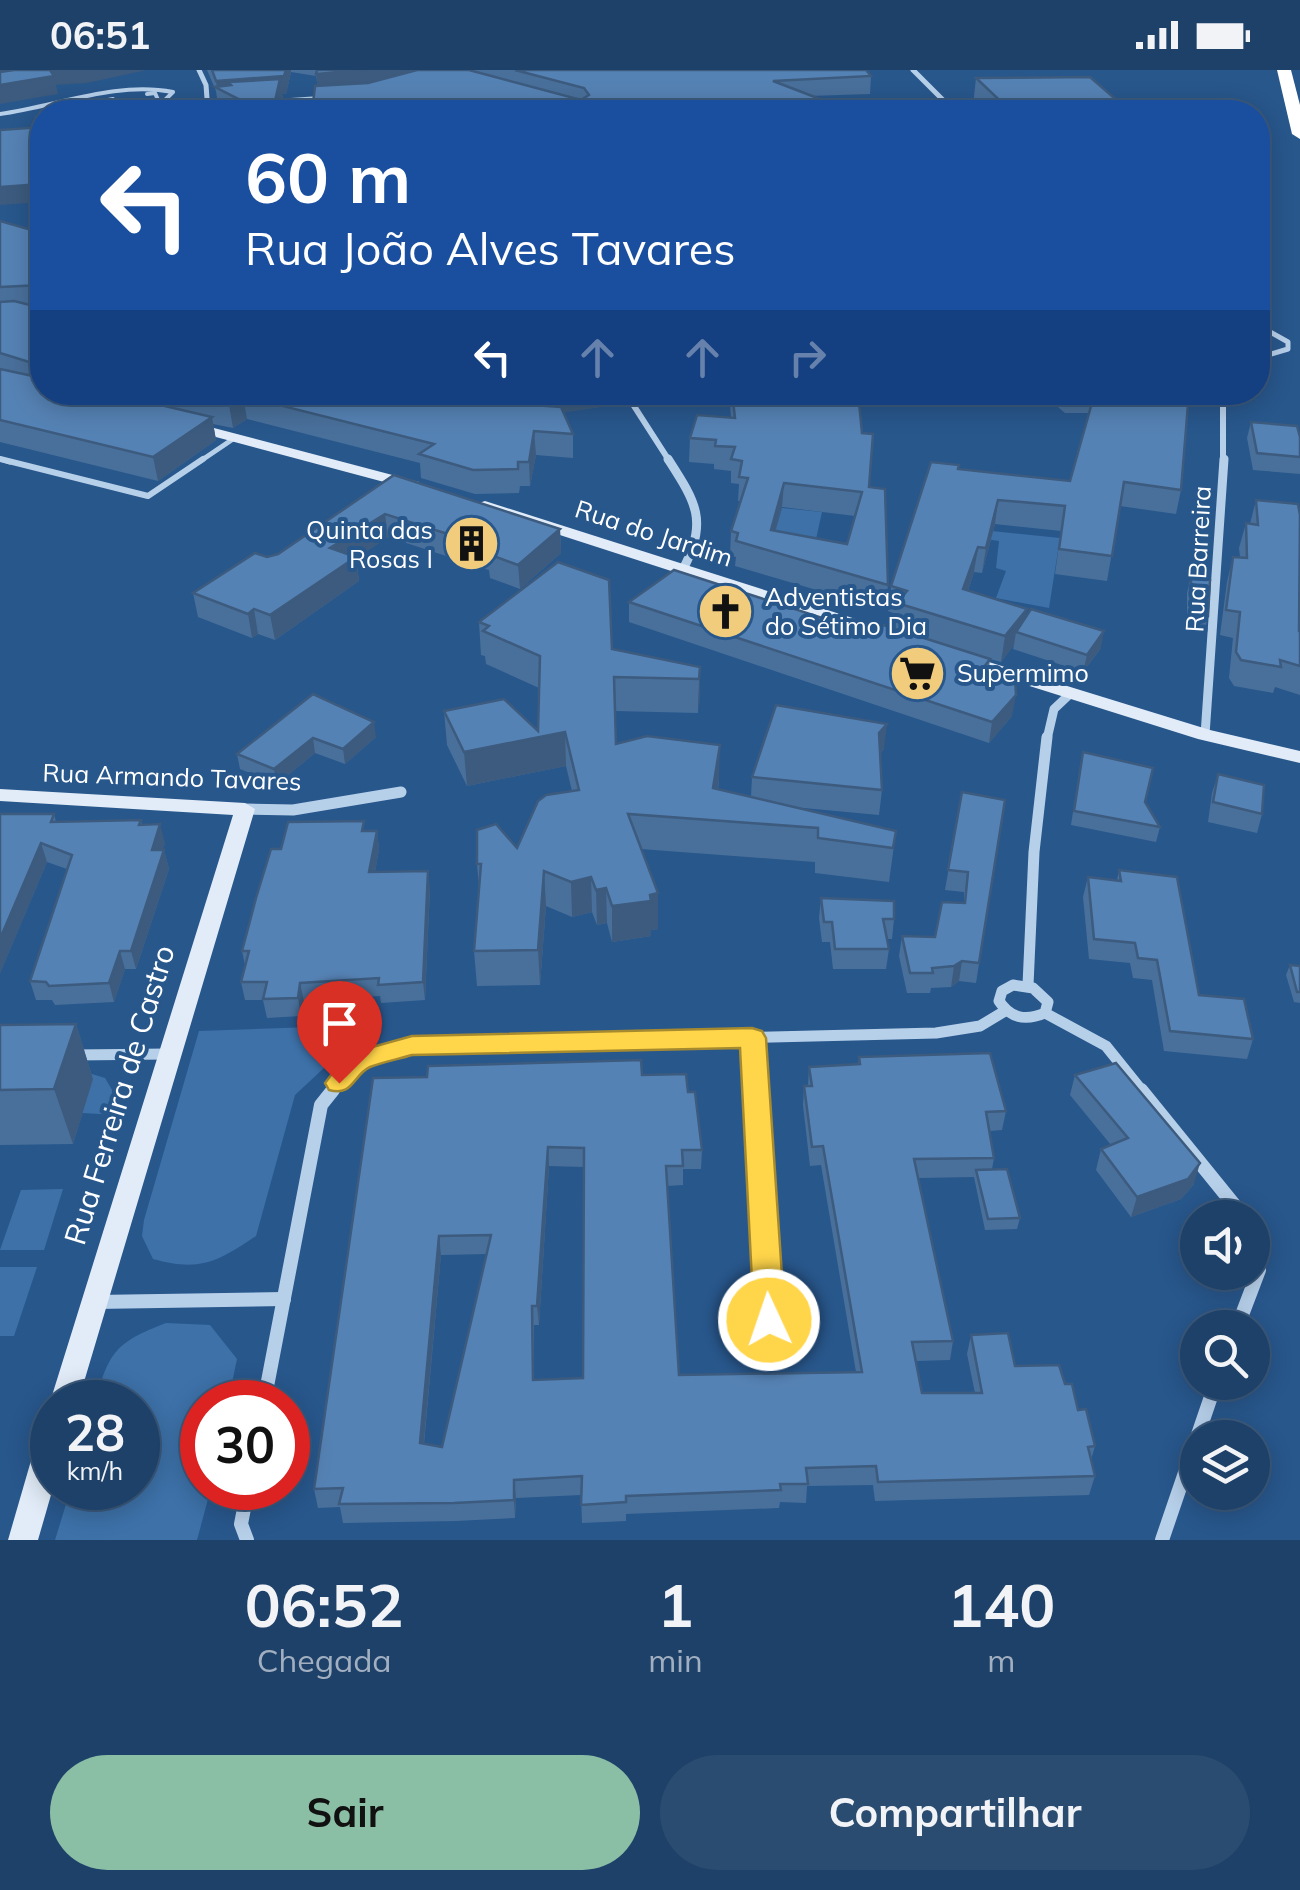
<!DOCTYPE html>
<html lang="pt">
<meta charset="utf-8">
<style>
:root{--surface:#1e4169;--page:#2b4c71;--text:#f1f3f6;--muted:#a1afc0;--line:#3c5a7d;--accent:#8abfa5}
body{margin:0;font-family:Mulish,sans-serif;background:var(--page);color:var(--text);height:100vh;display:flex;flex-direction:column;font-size:38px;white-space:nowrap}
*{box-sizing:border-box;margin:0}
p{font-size:32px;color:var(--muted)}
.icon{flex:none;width:55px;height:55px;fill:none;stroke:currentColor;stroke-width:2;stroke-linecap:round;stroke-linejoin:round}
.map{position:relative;height:1470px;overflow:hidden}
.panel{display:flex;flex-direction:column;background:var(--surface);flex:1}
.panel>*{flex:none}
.hud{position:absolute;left:30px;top:30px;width:1240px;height:305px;border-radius:40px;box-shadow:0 5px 25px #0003,0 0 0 2px var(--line);background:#1a4fa0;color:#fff;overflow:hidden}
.controls{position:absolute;left:1180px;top:1130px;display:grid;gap:20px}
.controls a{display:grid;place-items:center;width:90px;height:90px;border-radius:50%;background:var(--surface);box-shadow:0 5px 25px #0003,0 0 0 2px var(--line);font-size:50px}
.speed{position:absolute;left:30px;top:1310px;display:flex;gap:20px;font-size:50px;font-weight:700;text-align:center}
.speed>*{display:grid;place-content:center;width:130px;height:130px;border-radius:50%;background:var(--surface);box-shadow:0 5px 25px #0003,0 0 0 2px var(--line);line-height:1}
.speed small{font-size:25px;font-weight:400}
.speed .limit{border:15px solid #d22;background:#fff;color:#111}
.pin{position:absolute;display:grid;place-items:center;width:85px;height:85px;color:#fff;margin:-102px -42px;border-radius:50% 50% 50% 0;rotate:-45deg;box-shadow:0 0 10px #0007}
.pin .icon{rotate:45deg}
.me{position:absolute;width:110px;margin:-55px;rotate:357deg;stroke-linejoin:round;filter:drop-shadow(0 0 8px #0008)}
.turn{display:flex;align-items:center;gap:35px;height:210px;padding:0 50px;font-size:45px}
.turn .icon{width:130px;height:130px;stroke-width:2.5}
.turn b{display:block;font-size:70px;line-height:85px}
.lanes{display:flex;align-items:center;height:95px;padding:0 50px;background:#0003;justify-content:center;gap:50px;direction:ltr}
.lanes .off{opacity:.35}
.eta{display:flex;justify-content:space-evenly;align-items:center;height:170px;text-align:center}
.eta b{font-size:60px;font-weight:700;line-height:70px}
.cta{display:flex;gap:20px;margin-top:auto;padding:20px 50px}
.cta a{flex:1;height:115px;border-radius:60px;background:var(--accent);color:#111;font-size:40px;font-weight:700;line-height:115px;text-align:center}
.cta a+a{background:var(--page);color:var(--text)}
.status{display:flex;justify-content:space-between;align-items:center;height:70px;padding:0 50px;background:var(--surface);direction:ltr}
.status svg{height:28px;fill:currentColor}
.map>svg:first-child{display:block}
</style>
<div class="status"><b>06:51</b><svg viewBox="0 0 49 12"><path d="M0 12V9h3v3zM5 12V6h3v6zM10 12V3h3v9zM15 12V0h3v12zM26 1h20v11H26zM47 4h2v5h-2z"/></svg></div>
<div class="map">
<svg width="1300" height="1470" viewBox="0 0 1300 1470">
<rect width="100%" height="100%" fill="#28578c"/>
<g fill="#3d71a8">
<path d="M782,438L822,442L814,478L772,473Z"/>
<path d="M973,459L1060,468L1049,538L996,528L1006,501L996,498L999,471L972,467Z"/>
<path d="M370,955L295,1025L256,1166C217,1192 200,1202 153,1189L142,1166L144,1150L199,961Z"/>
<path d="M72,998L105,1008L121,1035L118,1045L82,1043L92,1009Z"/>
<path d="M63,1119L44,1180H0L21,1120Z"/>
<path d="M0,1197H37L14,1266H0Z"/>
<path d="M166,1253L210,1255L237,1289L228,1332H202V1418H211L197,1470H55L71,1418H138V1332H95C109,1282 116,1272 166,1253Z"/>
</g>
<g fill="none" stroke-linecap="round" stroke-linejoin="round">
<g stroke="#b7d0ea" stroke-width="4">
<path d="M50,42L113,29"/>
<path d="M144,42L162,39L155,23L147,24"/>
<path d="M0,44C57,36 116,11 173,22L160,35"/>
</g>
<g stroke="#b7d0ea" stroke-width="5">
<path d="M1258,255L1288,272V279L1258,288"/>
<path d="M0,389L10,392"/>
<path d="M199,392L236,367"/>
</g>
<path stroke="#b7d0ea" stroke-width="6" d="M0,389L148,426L203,389"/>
<g stroke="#b7d0ea" stroke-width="5">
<path d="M199,0L206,15L208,42"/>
<path d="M913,0L955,42"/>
<path d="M269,32L327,28"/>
<path d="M207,36L227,35"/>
</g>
<g stroke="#b7d0ea" stroke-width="6">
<path d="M625,322L670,392"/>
<path d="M1214,322L1223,325V392"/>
</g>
<g stroke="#b7d0ea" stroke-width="9">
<path d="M668,389C695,431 709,451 683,499"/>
<path d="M1205,665L1224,389"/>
<path d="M1047,669L1054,639L1071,623"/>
</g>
<g stroke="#b7d0ea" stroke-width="11">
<path d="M246,739L293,740L401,722"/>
<path d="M1013,915L1033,918L1048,932L1045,943C1026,951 1011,949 999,931L1002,921Z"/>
<path d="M1028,915L1034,782L1047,667"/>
<path d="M1045,943L1106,976L1143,1022"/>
<path d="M753,968L756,1022"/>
<path d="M74,985L168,984"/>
<path d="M331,1022L357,991L412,976L936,963L980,956L1005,941"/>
</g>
<g stroke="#b7d0ea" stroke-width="14">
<path d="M756,1020L769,1250"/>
<path d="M1141,1020L1235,1136L1239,1148"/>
<path d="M95,1232L284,1229"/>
<path d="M1237,1258L1259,1200L1252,1183"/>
<path d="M264,1332L321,1035L333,1020"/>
<path d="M247,1470L241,1454L248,1418"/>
<path d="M1162,1470L1216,1312"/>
</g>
<g fill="#e1ecf8" fill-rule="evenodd">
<path d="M191,352L419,412L422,415L414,420L186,359V353Z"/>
<path d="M485,431L906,565L909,569L900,574L894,573L479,439V433Z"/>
<path d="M966,585L1210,660L1300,681V693L1198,669L960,594L957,590Z"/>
<path d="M0,719L245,733L255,739L78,1332H52V1338L50,1332L233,745L0,731Z"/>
<path d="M52,1357L53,1418L38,1470H8L37,1370L42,1360Z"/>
</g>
<path fill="#fff" fill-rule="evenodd" d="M1277,0H1291L1300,35V69L1292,64Z"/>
</g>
<g fill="#49709b" fill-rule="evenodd">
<path d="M207,0H866L871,6L870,24L312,42L318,16L316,6L291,2L286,24H282L284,37L283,42H219L216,21Z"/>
<path d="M976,8L1120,33L1157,42H980L973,36Z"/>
<path d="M0,151L42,163V237H39L42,238V322H614V335L563,342L573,364V388L536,385L530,416H520L519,423L475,424L421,408L420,393L247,349L233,358L213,354L216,370L158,411L0,372Z"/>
<path d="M729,322H858L869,417L888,515L885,540L735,496L736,487L730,486L731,461L740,431H738L739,414L731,413V401L714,399V394L689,392L690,368L731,348ZM782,437L855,446L847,474L776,461Z"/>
<path d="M1040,322H1189L1181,420L1176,444L1120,436L1107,511L1055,504L1061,461L995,454L982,503L974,502L968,521L1027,539L1025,548L1101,578L1083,602L1013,579L1014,575L1001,592L990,589L989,599L1012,646L989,673L629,552V532L875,565L895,558L896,544L888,541L891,516L958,399L1070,411L1089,343H1065Z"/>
<path d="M1251,352L1300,367V404L1253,400L1247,368Z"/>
<path d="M394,405L560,459L561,483L520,519L490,508L489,500L388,467L356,488L359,511L275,570L258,564L252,568L198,547L193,523L267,487L278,484Z"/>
<path d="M1256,430L1300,562V625L1275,617L1273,623L1234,616L1229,608L1233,568L1220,565L1227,512L1233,487H1240L1239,478L1246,453L1250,454Z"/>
<path d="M1191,507L1208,546L1204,562L1187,559V523Z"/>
<path d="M479,552L700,597L698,643L615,641L616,674L719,710L718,719L751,727L752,707L884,679L880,684L882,720L879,745L793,737L896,761L889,812L815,803V792L641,779L658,859L651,860V866L612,872L607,853L597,855L592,842L572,847L546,836L540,915L477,916L474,881L479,817L477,794L517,778L572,721L566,696L467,716L447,675L444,641L538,661L539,618L486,594L485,586L481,585Z"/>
<path d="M313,624L376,667L345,694L315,683L277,714L240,699L237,684Z"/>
<path d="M1080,696L1145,732L1160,757L1156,772L1071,755Z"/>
<path d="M1218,704L1262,744L1257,763L1208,752L1212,723Z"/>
<path d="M962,722L1005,730L976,913L959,911L951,917L931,918L930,923H907L899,886L902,866L935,867L964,833V822L945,820Z"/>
<path d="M0,744H54L56,752L141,750L142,755L165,773L162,780H164L169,799L136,899H125L114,932L55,935L52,930H36L30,911L67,799L47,792L0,903Z"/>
<path d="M365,761H377L379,779L375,802L430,818L425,930L381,933L380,926L304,931L301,946L267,948L263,930H245L241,912L245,895L242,881L281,779Z"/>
<path d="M1119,800L1199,925L1253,969L1247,989L1164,981L1152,910L1133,908L1130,893L1089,889L1083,827L1088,807L1117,810Z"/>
<path d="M821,828L894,849L892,869H887L889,879L886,899H833L830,872H822L819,848Z"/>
<path d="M1290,895L1300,896V933L1294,932L1286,905Z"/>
<path d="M76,954L93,1009L73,1074L0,1075V955Z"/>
<path d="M859,987L1006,1041L1002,1060L990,1061L994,1088L992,1099L1020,1148L1017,1159L985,1160L974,1107L918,1108L953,1271L950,1290L916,1291L922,1323H975L967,1284L971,1265L1015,1296L1065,1314L1095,1376L1091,1390L1095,1406L1089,1425L875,1431L873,1415L807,1416L806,1433L780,1432L779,1438L626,1444V1451L582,1453L581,1425L516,1428L515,1448L456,1451L343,1453L340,1437L318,1438L314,1419L373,1008L642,1005L688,1022L702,1080L701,1099H683V1115L667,1116L679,1305L856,1302L821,1095L810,1096L803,1035L804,1016H808L809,997L858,994ZM549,1096L584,1097L583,1308L534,1310V1255H539ZM487,1184L442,1377L424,1374L441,1185Z"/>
<path d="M1075,1005L1194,1114L1181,1129L1131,1147L1096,1100L1101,1079L1111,1075L1070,1025Z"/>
</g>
<g fill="#3c5b7e">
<path d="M0,0H147L87,13L56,15L58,24L0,34Z"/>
<path d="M286,0H291V2L286,24H282L284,37L283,42H258V39L228,12L230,24L217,18L216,11Z"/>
<path d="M367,0H437L318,21L316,4Z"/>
<path d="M42,114V132L0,135V117Z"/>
<path d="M542,322H614V335L535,347L534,324Z"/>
<path d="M979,322H1008L978,328Z"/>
<path d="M243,326L247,349L233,358L229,335Z"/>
<path d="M212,347L216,370L158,411L153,387Z"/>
<path d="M534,361L536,385L530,416L529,392Z"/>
<path d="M784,413L782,437L770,481L771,460Z"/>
<path d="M998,430L995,454L982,503L986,478Z"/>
<path d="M385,444L388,467L356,488L359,511L275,570L270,545L330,478Z"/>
<path d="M560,459L561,483L520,519L518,495Z"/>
<path d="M978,477L974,502L960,545L963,519Z"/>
<path d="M254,539L258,564L252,568L248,544Z"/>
<path d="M1027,539L1022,564L1016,562L1014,575L1001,592L1005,566Z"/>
<path d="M1104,561L1101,578L1083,602L1087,585Z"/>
<path d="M700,597V630L698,643L699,609Z"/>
<path d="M1016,625L1012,646L989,673L992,652Z"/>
<path d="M374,652L376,667L345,694L343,679Z"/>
<path d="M887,654L884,679L876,688L879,663Z"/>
<path d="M565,662L566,696L467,716L464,682Z"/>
<path d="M313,668L315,683L277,714L274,699Z"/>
<path d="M720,675L719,710L712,752L713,718Z"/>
<path d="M160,754L165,773L157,798L152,780Z"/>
<path d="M377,761L379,779L372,820L369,802Z"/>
<path d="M41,773L47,792L0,903V869Z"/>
<path d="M164,780L169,799L136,899L131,881Z"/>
<path d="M428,801L430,818L425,930L423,912Z"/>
<path d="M544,801L546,836L540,915L538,880Z"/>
<path d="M591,807L592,842L572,847L571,812Z"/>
<path d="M606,818L607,853L597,855L596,820Z"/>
<path d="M658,823V859L651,860V866L612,872V836Z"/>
<path d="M120,881L125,899L114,932L109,913Z"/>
<path d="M962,891L959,911L951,917L954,896Z"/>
<path d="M300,913L304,931L301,946L298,928Z"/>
<path d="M76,954L93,1009L73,1074L54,1019Z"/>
<path d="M548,1077L549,1096L539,1255L537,1236Z"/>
<path d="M1200,1093L1194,1114L1181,1129L1131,1147L1137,1127Z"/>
<path d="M439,1166L441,1185L422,1392L420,1373Z"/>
<path d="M514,1410L516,1428L515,1448L514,1430Z"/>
</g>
<g fill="#5582b4" stroke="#3c5b7e" stroke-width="2.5" fill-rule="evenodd">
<path d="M14,0H50L54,6L0,15V2Z"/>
<path d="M212,0H286L284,6L216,11Z"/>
<path d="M317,0H367L316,4Z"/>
<path d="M417,0H469L581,30L589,25L584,18L515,0H866L871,6L773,11L854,42H312L315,16L368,13Z"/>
<path d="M1090,7L1120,33L1145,32L1157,42H1012L976,8Z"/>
<path d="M280,9L274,35L258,39L215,17L231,15L228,12Z"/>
<path d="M42,57V114L0,117V60Z"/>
<path d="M0,151L42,163V215L0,217Z"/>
<path d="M14,231L42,238V296L0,283V232Z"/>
<path d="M0,299L42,308V322H105L212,347L153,387L0,350Z"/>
<path d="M175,322H542L534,324V335L561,337L573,364L534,361L529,392H518V399L473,400L419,384L434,374L243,326L229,335Z"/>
<path d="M732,322H858L862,363L873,364L869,417L885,419L888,515L736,471L738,463L731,461L748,408L739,407L742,391L731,389L735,377L715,376L716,370L690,368L697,345L735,348ZM784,413L862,422L847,474L771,460Z"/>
<path d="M1095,322H1189L1181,420L1124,412L1112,486L1059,479L1065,436L998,430L986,478L978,477L963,519L1027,539L1005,566L897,533L907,521L891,516L931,392L959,395L958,399L1070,411Z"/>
<path d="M1251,352L1297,356L1300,367V387L1257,383Z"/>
<path d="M394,405L560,459L518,495L488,484L495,479L385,444L330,478L356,487L270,545L254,539L248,544L193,523L255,483L267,487L278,484Z"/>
<path d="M1256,430L1298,434L1300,445L1299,561L1300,562V596L1280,590L1281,597L1241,590L1236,582L1240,542L1226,540L1233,487L1247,488L1246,453L1258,455Z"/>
<path d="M558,492L609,510L612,579L700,597L699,609L614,607L616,674L647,666L720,675L713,718L896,761L893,778L818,768V758L628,744L658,823L650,825L651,831L612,836L606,818L596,820L591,807L571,812L544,801L538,880L474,881L481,794H477V760L496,754L517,778L538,731L546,725L579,720L565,662L464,682L444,641L504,629L538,661L540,586L483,561L489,556L479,552Z"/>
<path d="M674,500L875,565L883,555L990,589L984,597L1015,609L1016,625L992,652L629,532Z"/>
<path d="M1191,507L1210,510L1208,546L1191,542Z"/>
<path d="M1031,539L1104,561L1087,585L1016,562Z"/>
<path d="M313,624L374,652L343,679L313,668L274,699L237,684Z"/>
<path d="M776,635L887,654L879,663L882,720L752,707Z"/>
<path d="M1083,682L1153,698L1145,732L1160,757L1074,741Z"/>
<path d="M1218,704L1264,715L1262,744L1213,732Z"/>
<path d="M962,722L1005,730L979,893L962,891L954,896L932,898L933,903H910L902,866L935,867L942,832L965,833L968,802L948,800Z"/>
<path d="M0,744H54L51,752L141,750L139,755L160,754L152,780H164L131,881H120L109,913L49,916L46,912L30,911L72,785L41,773L0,869Z"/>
<path d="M364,751L362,761H377L369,802L428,801L423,912L378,915L379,908L300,913L298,928L263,929L267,912H241L249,881H242L256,828L271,779H281L288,752Z"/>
<path d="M1119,800L1177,807L1199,925L1244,929L1253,969L1170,961L1157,890L1138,888L1135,873L1094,869L1088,807L1121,811Z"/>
<path d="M821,828L894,831V849H883L889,879H835L832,852H824Z"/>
<path d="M1290,895L1300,896V922H1297Z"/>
<path d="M76,954L54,1019L0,1020V955Z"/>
<path d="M990,983L1006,1041L986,1042L994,1088L914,1089L953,1271L912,1272L922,1323H982L971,1265L1008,1263L1015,1296L1059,1295L1065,1314H1072L1078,1340L1086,1339L1095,1376L1088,1377L1095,1406L878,1412L876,1396L806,1398L808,1414H780L781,1420L626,1426V1432L581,1435L582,1406L514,1410V1430L454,1433L339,1434L343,1418L314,1419L373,1008L427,1007L428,996L641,990L642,1005L686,1004L688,1022H695L702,1080H682L683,1096H666L679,1305L862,1302L823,1076L812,1077L804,1016H812L809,997L860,994L859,987ZM548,1077L584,1078L583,1308L533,1310L532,1236H537ZM491,1165L442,1377L420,1373L439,1166Z"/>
<path d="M1116,993L1200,1093L1188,1109L1137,1127L1101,1079L1128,1068L1075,1005Z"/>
<path d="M1007,1099L1020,1148L988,1149L976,1100Z"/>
</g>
<path fill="#ffd54a" stroke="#a68a30" stroke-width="2.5" d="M752,958L762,961L766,968L785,1250L780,1260L769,1264L758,1260L754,1250L740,978L412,985C399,989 383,992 370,997C353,1005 353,1027 329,1020L325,1013L347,984L412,966Z"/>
<defs>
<symbol id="building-disc" viewBox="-11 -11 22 22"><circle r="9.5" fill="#f1cc7d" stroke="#28578c"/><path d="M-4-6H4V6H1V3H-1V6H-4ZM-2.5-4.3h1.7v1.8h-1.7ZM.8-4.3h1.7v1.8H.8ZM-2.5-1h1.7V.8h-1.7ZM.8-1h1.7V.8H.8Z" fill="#111"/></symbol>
<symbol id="church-disc" viewBox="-11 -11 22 22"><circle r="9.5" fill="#f1cc7d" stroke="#28578c"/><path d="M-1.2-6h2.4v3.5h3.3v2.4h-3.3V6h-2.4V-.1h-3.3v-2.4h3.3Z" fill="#111"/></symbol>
<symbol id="supermarket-disc" viewBox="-11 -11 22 22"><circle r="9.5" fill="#f1cc7d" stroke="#28578c"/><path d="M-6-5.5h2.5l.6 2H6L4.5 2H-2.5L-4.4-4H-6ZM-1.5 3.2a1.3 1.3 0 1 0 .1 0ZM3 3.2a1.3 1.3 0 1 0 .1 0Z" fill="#111"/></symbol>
</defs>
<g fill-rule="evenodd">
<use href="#building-disc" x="440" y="442" width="63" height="63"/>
<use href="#church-disc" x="694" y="510" width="63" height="63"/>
<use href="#supermarket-disc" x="886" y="572" width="63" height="63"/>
</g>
<g text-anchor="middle" stroke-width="8" stroke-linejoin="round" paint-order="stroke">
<g font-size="25" fill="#fff" stroke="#28578c" text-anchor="start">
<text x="433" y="469" text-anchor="end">Quinta das<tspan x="433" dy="29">Rosas I</tspan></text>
<text x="765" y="536">Adventistas<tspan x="765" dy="29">do Sétimo Dia</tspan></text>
<text x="957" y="612">Supermimo</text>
</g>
<g font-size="25" fill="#fff" stroke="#28578c">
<text transform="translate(654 463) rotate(18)" y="9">Rua do Jardim</text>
<text transform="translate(1198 489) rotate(-87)" y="9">Rua Barreira</text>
<text transform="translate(172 707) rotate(2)" y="9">Rua Armando Tavares</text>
</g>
<g font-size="30" fill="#fff" stroke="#28578c">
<text transform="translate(120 1025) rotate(-73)" y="10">Rua Ferreira de Castro</text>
</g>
</g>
</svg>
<div class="controls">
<a><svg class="icon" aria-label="sound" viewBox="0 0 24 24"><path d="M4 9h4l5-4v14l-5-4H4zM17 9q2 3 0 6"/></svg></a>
<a><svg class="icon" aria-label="search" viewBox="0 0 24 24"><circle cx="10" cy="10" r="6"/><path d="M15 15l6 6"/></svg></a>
<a><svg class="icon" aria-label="layers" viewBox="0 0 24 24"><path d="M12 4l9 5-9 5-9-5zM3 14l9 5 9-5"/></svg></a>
</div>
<div class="speed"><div>28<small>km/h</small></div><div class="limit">30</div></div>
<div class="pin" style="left:339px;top:1013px;background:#d93025"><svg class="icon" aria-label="arrive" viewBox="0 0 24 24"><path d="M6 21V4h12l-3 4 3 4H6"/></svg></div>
<svg class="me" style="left:769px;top:1250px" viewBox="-20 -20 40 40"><circle r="17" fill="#ffd54a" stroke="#fff" stroke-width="3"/><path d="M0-11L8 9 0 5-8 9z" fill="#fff"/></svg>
<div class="hud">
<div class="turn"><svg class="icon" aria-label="left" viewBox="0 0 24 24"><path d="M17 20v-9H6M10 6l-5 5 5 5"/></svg><div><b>60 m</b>Rua João Alves Tavares</div></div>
<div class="lanes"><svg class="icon" aria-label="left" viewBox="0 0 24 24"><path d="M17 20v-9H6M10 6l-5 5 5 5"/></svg><svg class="icon off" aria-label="ahead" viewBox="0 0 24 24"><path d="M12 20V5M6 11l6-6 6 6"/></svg><svg class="icon off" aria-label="ahead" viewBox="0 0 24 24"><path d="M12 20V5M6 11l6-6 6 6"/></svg><svg class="icon off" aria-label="right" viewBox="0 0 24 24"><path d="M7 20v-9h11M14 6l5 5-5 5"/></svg></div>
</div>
</div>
<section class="panel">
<div class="eta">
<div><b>06:52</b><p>Chegada</p></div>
<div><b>1</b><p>min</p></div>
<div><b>140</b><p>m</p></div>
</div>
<div class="cta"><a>Sair</a><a>Compartilhar</a></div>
</section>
